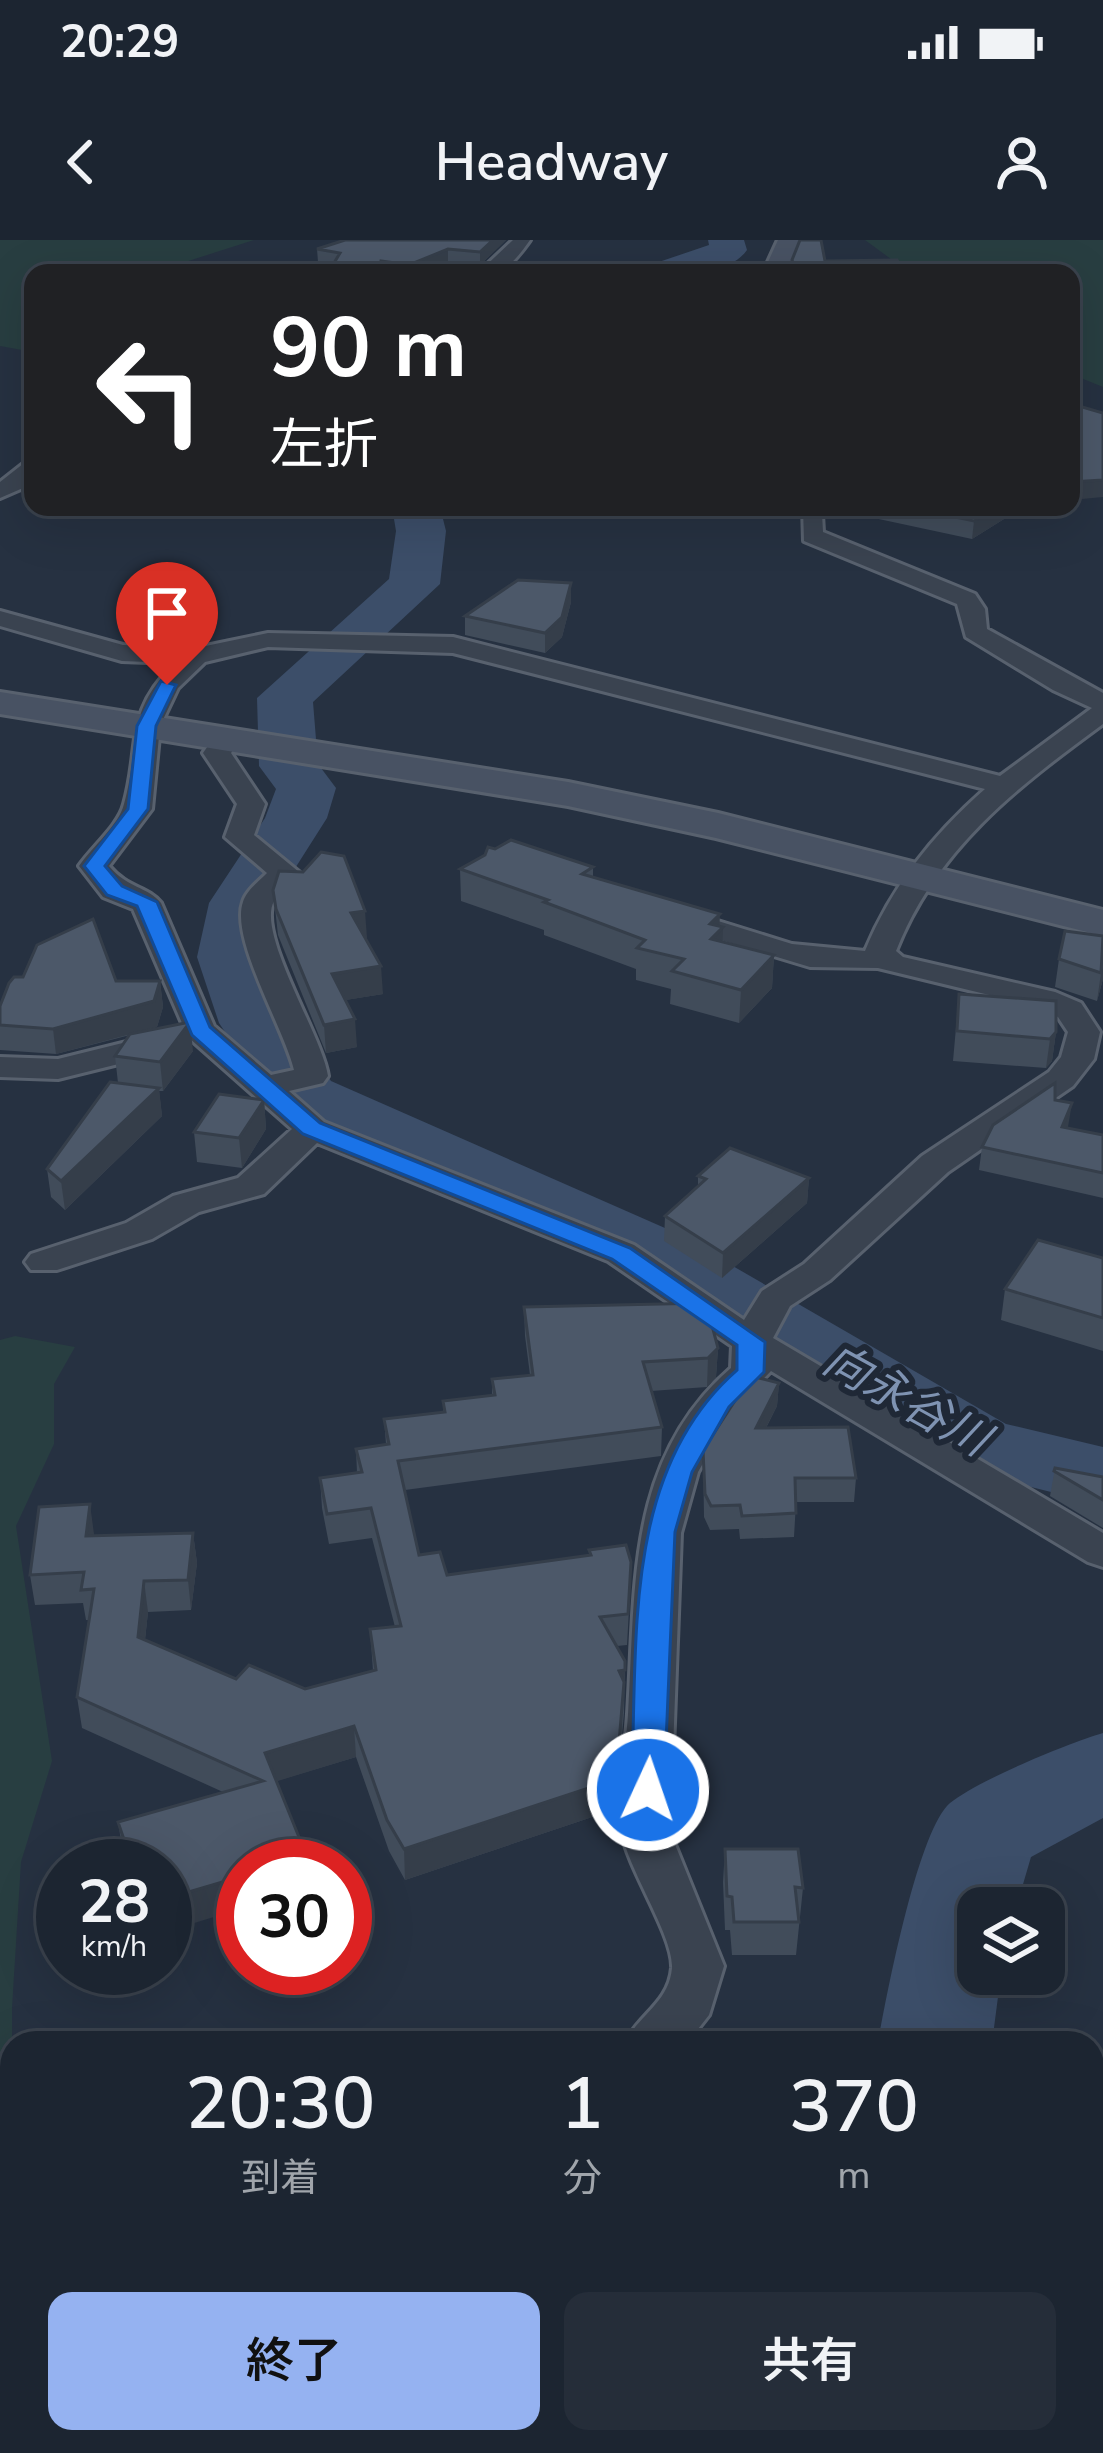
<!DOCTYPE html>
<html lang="ja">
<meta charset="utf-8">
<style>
:root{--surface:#1c2531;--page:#252d39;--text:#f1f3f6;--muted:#a0a5ab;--line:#3a424d;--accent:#95b2f1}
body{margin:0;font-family:"Nunito Sans","Noto Sans JP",sans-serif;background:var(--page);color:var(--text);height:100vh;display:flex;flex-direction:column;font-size:45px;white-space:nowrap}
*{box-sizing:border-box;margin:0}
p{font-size:39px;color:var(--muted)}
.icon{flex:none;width:66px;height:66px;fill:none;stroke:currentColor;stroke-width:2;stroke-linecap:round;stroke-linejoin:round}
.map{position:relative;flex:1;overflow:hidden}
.drawer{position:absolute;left:0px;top:1791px;width:1104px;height:423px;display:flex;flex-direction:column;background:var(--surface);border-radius:36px 36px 0 0;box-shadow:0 12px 48px #0002,0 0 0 3px var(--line)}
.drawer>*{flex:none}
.banner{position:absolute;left:24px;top:24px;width:1056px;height:252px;border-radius:24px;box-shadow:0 12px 48px #0002,0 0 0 3px var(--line);background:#202124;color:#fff;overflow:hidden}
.tools{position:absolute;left:957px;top:1647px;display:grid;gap:24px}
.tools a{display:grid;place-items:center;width:108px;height:108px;border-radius:24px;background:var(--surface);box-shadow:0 12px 48px #0002,0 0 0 3px var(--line);font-size:60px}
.speed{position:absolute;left:36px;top:1599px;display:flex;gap:24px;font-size:60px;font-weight:700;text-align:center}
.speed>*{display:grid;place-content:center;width:156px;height:156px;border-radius:50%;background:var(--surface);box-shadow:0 12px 48px #0002,0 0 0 3px var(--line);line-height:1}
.speed small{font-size:30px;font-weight:400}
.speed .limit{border:18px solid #d22;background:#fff;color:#111}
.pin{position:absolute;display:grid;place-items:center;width:102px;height:102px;color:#fff;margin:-123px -51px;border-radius:50% 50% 50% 0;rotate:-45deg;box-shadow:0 0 12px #0007}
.pin .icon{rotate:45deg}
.me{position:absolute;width:132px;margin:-66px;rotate:3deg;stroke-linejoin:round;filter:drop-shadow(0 0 9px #0008)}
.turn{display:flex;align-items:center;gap:42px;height:252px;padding:0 48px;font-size:54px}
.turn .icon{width:156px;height:156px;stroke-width:2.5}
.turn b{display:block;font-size:84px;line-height:102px}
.eta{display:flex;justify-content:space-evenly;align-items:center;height:204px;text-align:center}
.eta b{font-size:72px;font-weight:600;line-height:84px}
.cta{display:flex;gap:24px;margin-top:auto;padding:24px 48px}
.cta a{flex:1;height:138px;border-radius:24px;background:var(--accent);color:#111;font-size:48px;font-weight:600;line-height:138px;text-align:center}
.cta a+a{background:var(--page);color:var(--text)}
.status{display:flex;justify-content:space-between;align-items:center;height:84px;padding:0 60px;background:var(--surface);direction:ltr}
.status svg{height:33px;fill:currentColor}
header{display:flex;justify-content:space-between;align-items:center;height:156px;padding:0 48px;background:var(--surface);font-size:54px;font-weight:600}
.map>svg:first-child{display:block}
</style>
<div class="status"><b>20:29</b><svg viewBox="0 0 49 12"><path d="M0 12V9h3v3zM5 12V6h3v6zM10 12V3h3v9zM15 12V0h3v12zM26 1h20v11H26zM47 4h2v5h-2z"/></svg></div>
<header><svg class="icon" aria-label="back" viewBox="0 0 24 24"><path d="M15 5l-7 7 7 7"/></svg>Headway<svg class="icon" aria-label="person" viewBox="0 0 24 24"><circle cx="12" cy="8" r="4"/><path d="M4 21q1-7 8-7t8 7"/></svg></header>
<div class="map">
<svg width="1103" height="2213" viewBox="0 0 1103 2213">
<rect width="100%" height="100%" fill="#263141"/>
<g fill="#283e41">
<path d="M0,0H254L179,24L212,33H33V112L0,106Z"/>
<path d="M865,0H1103V147L1071,134V33H910Z"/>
<path d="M15,1096L75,1107L54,1144V1204L16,1286L52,1521L21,1622L12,1768V1969L0,2015V1100Z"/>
<path d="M0,2062L12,2088V2202H64L69,2213H0Z"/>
</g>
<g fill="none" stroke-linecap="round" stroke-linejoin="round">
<g fill="#3c4e69" fill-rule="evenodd">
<path d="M708,0H744L747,10C727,38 675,33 644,33L650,25L709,5Z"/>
<path d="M392,267H440L446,291L440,344L313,462L318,524L336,548L327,578L273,663L265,717L289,782L331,841L674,992L1006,1184L1103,1207V1265L947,1226L618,1026L279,873L219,783L197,717L209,663L265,578L276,549L259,526L257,458L389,339L396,291Z"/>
<path d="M1103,1493V1578L1031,1617L1016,1668H978V1734H1001L992,1803H878C886,1757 918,1590 950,1563C979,1540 1066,1504 1103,1493Z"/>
<path d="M720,2202H858L854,2213H715Z"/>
</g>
<defs>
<g id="street">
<path d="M513,0H530C514,22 507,33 478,33Z"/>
<path d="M33,216V235L23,248L0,258V242Z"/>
<path d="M803,267H830L822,274L823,292L975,354L985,369L987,389L1103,453V484C1017,547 936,609 896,711L903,717L1055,752L1081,763L1100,792L1094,819L1073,846L948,932L830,1040L790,1066L773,1098L1103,1293V1327L1088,1322L771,1131L734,1169L698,1232L681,1293L670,1592L724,1726L709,1775L687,1803H625C638,1775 669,1763 672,1728C674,1696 627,1628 622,1592C616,1556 626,1510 628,1474C636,1347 626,1219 731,1128L732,1106L608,1021L317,903L264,954L199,972L152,999L57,1030H31L25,1022L31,1014L126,983L173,956L238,938L292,889L188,797L133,669L103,657L79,626C92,607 119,585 124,564C141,504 123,474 175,423L122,421L0,386V371L123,405L196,408L268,393L453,397L1000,536L1092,468L1053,450L966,397L957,364L804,301ZM268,407L453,413L985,549C932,596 892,646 865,711L792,704L689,672L674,681L678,687L810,727L878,728L1034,766L1058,777L1068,792L1061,817L1049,832L922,916L804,1024L762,1051L744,1080L634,1005L324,882L289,851L323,843L328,836C322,795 256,694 274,661C279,650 292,641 299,632L254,595L265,564L231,513L240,499L237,493H217L203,513L237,564L225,597L267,633C259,641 246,651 243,662C230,699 284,788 294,830L271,835L214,786L161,663C147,646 128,649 109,626L152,569L160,486L178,448L205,422Z"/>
<path d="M167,792L179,795L183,802L179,809L58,839L0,837V817L58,819Z"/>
<path d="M171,2202H240L236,2213H166Z"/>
</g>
<g id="secondary">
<path d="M778,0H802L789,33H763Z"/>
<path d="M0,452L568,542L718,573L1103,670V696L716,598L568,566L0,474Z"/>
</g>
</defs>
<use href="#street" stroke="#58616e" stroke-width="6"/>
<use href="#secondary" stroke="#58616e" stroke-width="6"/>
<use href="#street" fill="#3a4350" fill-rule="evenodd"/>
<use href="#secondary" fill="#485263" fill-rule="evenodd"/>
</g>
<g fill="#414c5a">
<path d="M506,0L480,25L448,22L421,33H328L334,24L318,22L317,9Z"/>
<path d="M846,267H1023L972,299L846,272Z"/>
<path d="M571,343V362L562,397L545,413L465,395V376Z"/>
<path d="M593,627V638L719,686L722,702L774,715L772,748L739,783L670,764L671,749L636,740V729L544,695V690L461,661L460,629Z"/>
<path d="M273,650L367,698H365L383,754L345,760L357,807L326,813L278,695Z"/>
<path d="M1103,696V739L1097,761L1055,747L1059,719Z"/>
<path d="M116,741H160L163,767L157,787L137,793L193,811L163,851H159L162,876L65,970L51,957L47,929L118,843L115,816L130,795L56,814L0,810V766Z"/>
<path d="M959,754L1056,792L1052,821L1046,828L953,821Z"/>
<path d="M264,860L266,889L242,928L197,922L194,892Z"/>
<path d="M1055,860L1067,888L1103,895V958L979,930L982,907Z"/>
<path d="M698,936L809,938L807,963L722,1038L664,1001L665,976L698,946Z"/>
<path d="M1103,1018V1111L1001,1080L1005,1049Z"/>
<path d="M524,1067L718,1108L716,1137L707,1147L651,1151L662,1187L661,1216L405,1250L419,1315L447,1335L589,1315V1310L630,1352L627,1405L617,1406L625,1421L624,1473L616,1569L405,1640L389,1611L356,1517L276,1541L307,1617L308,1626H127L123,1613L118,1582L223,1552L82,1488L77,1457L89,1380H86L83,1363L35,1365L30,1335L193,1293L197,1323L191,1370L148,1372L145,1400L236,1439L305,1449L373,1431L370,1389L395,1387L372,1298L329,1304L322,1268L320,1238L357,1233L356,1209L386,1204L384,1179L443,1172V1161L492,1155V1139L530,1135L525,1096Z"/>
<path d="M779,1143L777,1166L766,1188L856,1238L854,1262H796L794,1297L740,1299L739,1289L710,1290L704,1277L703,1210Z"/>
<path d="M1055,1228L1103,1237V1288L1050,1256Z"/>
<path d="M725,1609L803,1648L796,1715H732L730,1690H725L723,1642Z"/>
<path d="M0,1938L12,2037V2132L0,2120Z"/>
<path d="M353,2202H484L474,2213H366Z"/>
</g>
<g fill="#353e4a">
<path d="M493,0H506L480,25V12Z"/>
<path d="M448,9V22L421,33H409V25Z"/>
<path d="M1103,240V257L1071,260V242Z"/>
<path d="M997,267H1023L972,299L974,281Z"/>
<path d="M571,343V362L562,397L545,413V393Z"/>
<path d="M365,671L367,698L352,700L351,673Z"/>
<path d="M720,674L719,692L723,687L722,720L710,732V684Z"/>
<path d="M774,715L772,748L739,783L741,750Z"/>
<path d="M381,726L383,754L334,762L332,734Z"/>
<path d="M1103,727V739L1097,761L1101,733Z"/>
<path d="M160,741L163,767L157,787L56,814L53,789Z"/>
<path d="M355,779L357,807L326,813L324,785Z"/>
<path d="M190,782L193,811L163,851L160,822Z"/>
<path d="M1056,792L1052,821L1046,828L1050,799Z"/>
<path d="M159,848L162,876L65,970L61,941Z"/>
<path d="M264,860L266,889L242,928L239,898Z"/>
<path d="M1072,863L1068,887L1058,910L1062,887Z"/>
<path d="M809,938L807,963L722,1038L723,1013Z"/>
<path d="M718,1108L716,1137L707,1147L708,1118Z"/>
<path d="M779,1143L777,1166L754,1211L756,1188Z"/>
<path d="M90,1264L94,1294L91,1326L86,1296Z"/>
<path d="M193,1293L197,1323L191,1370L188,1340Z"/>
<path d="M144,1341L148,1372L142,1427L138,1397Z"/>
<path d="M625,1430L616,1569L405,1640L404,1609L619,1431Z"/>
<path d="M354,1486L356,1517L268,1544L265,1513Z"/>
<path d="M307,1617L308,1626H277Z"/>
<path d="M243,1636V1668L165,1692V1659Z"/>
<path d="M12,1997V2035L0,2043V2004Z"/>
<path d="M138,2202H158L140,2213Z"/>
<path d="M452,2202H484L474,2213H442Z"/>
</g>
<g fill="#4c5869" stroke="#353e4a" stroke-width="3">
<path d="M345,0H493L480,12L448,9L409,25L381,21L379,33H328L340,13L317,9Z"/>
<path d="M800,0H821L825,21L897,20L905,33H797L792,20Z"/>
<path d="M1071,161L1072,164L1103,173V240L1071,242Z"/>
<path d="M907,267H997L974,281Z"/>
<path d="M518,340L571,343L562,377L545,393L465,376Z"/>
<path d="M511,600L593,627L582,634L720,674L710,684L723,687L711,699L774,715L741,750L672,731L684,719L637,708L645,700L544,662L548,660L460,629L485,615L488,607L495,609Z"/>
<path d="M321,612L344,616L365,671L351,673L381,726L332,734L355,779L324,785L276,669L273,650L279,631L303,632Z"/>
<path d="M93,679L116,741H160L154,761L53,789L0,785V766L9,743L14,737H23L37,705Z"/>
<path d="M1065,691L1103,696L1101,733L1059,719Z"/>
<path d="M959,754L1056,761V792L1050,799L957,791Z"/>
<path d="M190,782L160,822L115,816L130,794Z"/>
<path d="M110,842L159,848L61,941L47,929Z"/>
<path d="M1055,843V860L1072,863L1062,887L1103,895V933L982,907L993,885Z"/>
<path d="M219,854L264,860L239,898L194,892Z"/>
<path d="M730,908L809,938L723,1013L665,976L706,939L698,936Z"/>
<path d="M1038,1000L1103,1018V1078L1005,1049Z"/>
<path d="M706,1063L718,1108L708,1118L643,1122L662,1187L398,1221L419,1315L440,1312L447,1335L591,1315L589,1310L626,1305L631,1322L628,1374L600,1377L625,1421V1430L619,1431L624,1442L616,1539L404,1609L387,1580L354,1486L265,1513L307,1617L277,1626H243V1636L165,1659V1626H133L118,1582L263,1541L77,1457L94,1349L81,1350L84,1332L30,1335L39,1267L90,1264L86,1296L193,1293L188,1340L144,1341L138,1397L236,1439L249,1425L305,1449L376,1430L370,1389L401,1386L371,1268L327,1274L320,1238L362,1232L356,1209L389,1204L384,1179L445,1172L443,1161L495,1155L492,1139L533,1135L524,1067Z"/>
<path d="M751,1136L779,1143L756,1188L848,1187L856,1238H795L796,1273L742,1276L740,1265L711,1266L705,1254L703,1210Z"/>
<path d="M1055,1228L1103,1237V1260L1054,1231Z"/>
<path d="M725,1609H798L803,1648L795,1647L799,1682H734L732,1657L727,1656Z"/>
<path d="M12,1931V1997L0,2004V1938Z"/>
<path d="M4,2028L12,2037V2115L10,2117L0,2108V2031Z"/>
<path d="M387,2202H452L442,2213H399Z"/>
</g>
<path fill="#1a73e8" stroke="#114b97" stroke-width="3" d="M161,441L176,445L156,486L148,569L105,626L122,646L157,662L210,787L320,883L630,1008L765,1102L764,1132L729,1167L692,1232L675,1292L664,1550L660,1558L648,1562L636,1558L631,1550C639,1407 619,1233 737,1130V1105L612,1019L303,894L192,795L137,666L107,655L84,626L128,569L137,486Z"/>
<g text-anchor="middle" stroke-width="12" stroke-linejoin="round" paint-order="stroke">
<g font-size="45" font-style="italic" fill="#7f93b2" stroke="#1f2836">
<text transform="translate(907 1159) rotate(29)" y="16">向永谷川</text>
</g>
</g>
</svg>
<div class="tools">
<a><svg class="icon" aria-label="layers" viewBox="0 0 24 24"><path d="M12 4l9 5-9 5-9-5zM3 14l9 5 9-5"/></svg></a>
</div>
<div class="speed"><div>28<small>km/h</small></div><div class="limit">30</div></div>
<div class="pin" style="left:167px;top:445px;background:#d93025"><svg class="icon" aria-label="arrive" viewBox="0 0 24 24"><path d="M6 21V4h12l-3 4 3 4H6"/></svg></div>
<svg class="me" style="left:648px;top:1550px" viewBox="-20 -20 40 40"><circle r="17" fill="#1a73e8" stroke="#fff" stroke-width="3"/><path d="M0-11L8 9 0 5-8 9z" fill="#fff"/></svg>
<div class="banner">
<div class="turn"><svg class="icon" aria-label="left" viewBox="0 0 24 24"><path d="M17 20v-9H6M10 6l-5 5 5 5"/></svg><div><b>90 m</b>左折</div></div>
</div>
<section class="drawer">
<div class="eta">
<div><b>20:30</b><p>到着</p></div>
<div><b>1</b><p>分</p></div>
<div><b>370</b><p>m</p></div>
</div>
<div class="cta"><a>終了</a><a>共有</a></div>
</section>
</div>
